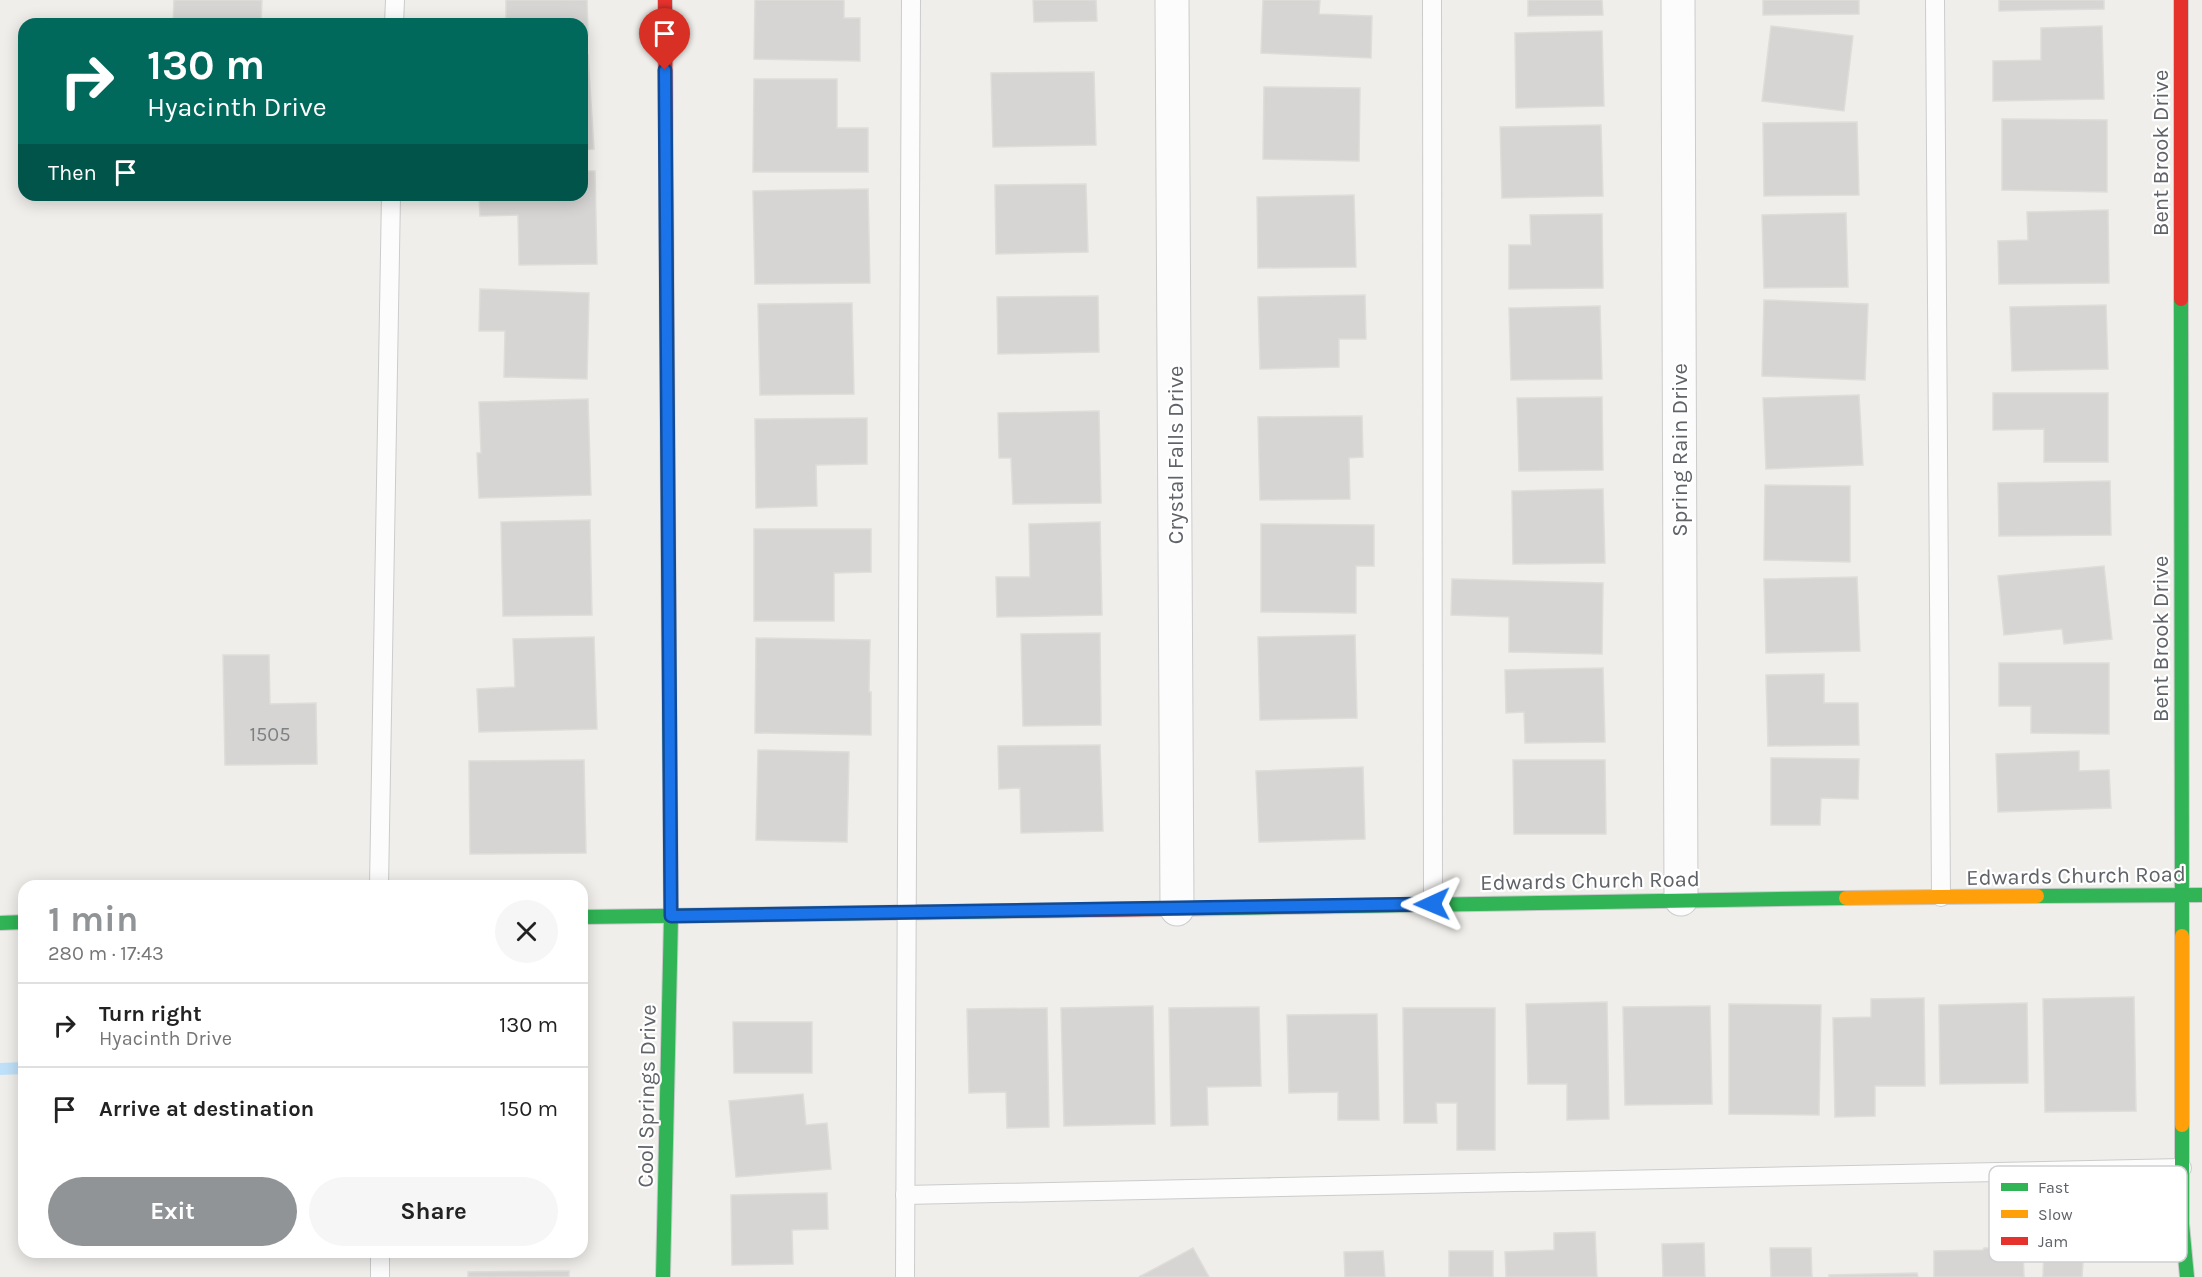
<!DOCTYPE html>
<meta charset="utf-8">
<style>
:root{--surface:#fff;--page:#f6f6f6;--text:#222;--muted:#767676;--line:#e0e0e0;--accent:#919496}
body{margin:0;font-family:Karla,sans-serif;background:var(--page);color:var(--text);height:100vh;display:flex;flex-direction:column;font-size:22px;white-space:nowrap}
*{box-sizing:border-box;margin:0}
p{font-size:20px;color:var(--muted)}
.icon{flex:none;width:33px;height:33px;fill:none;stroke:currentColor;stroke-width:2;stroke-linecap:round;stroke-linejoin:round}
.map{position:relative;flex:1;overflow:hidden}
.details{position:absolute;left:18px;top:880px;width:570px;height:378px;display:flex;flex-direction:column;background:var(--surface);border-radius:18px;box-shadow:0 3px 15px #0003}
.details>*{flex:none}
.banner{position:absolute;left:18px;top:18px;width:570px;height:183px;border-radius:18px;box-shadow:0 3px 15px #0003;background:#00695c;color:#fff;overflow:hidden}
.pin{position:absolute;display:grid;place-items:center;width:51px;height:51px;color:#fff;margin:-62px -26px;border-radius:50% 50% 50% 0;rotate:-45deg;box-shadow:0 0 6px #0007}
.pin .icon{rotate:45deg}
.me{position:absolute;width:66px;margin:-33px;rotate:269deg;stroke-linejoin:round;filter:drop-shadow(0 0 4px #0008)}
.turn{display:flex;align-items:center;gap:21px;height:126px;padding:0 30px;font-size:27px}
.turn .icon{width:78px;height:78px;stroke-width:2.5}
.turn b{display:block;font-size:42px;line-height:51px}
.then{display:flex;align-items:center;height:57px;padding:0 30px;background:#0003;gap:12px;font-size:22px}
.round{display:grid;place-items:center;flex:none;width:63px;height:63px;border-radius:32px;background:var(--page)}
.summary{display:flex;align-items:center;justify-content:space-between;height:102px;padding:0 30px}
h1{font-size:36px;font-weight:700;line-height:45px;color:var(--accent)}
.button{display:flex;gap:12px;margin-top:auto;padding:12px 30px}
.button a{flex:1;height:69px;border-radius:36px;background:var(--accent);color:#fff;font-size:24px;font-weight:700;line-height:69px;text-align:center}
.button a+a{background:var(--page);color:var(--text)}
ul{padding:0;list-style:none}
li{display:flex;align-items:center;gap:18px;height:84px;padding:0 30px;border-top:2px solid var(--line)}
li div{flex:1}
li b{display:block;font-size:22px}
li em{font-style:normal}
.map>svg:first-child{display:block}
</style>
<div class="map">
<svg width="2202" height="1277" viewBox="0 0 2202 1277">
<rect width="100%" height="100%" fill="#efeeea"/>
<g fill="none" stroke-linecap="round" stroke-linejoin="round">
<path stroke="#bfe0f9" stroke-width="12" d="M0,1069L24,1068"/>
</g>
<g fill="#d6d5d3" stroke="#deddd9" stroke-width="1.5">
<path d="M174,0H262L261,24H173Z"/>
<path d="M506,0H587L588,35H582V24H506Z"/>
<path d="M755,0H844V18H860V61L754,59Z"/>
<path d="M1033,0H1096L1097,21L1034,22Z"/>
<path d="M1263,0H1320L1319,14L1372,16L1371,58L1261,53Z"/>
<path d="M1528,0H1602L1603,15L1528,16Z"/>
<path d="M1763,0H1859V14L1763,15Z"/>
<path d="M1999,0H2104V9L1999,11Z"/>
<path d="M1771,26L1853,36L1844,111L1762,101Z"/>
<path d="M2102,26L2104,99L1993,101V61L2041,60V28Z"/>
<path d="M1602,31L1604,106L1516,108L1515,33Z"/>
<path d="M582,55H588L594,149L582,150Z"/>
<path d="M1094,72L1096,145L993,147L991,73Z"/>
<path d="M754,79H837V128H868V172H753Z"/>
<path d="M1264,87L1360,88L1359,161L1263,159Z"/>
<path d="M2002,119L2107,120V192L2002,190Z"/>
<path d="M1857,122L1859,195L1764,196L1763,123Z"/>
<path d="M1601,125L1603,196L1502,198L1500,127Z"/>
<path d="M582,171H595L597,264L519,265L518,215L480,216L479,195H582Z"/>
<path d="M1086,184L1088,252L996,254L995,185Z"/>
<path d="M868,189L870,283L755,284L753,191Z"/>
<path d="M1354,195L1356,267L1258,268L1257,197Z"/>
<path d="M2108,210L2109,283L1999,284L1998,241L2028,240L2027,212Z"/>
<path d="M1846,213L1848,287L1764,288L1762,215Z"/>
<path d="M1602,214L1603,288L1509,289V245H1531L1530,215Z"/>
<path d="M480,289L589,293L587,379L504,377L505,331H479Z"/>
<path d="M1365,295L1366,339H1339V367L1260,369L1258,297Z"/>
<path d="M1098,296L1099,352L998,354L997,297Z"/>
<path d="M1764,300L1868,304L1865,380L1762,376Z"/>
<path d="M852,303L854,394L760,395L758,304Z"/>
<path d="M2106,305L2108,369L2012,371L2010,307Z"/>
<path d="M1600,306L1602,379L1511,380L1509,308Z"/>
<path d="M1993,393H2108V462H2044V429L1993,430Z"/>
<path d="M1859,395L1863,465L1766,469L1763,398Z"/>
<path d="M1602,397L1603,470L1519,471L1517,398Z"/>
<path d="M588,399L591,495L479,498L477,453H481L479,402Z"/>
<path d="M1099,411L1101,503L1013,504L1011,458H999L998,413Z"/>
<path d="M1362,416L1363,457L1349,458L1350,499L1260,500L1258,417Z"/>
<path d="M867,418V464L816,465L817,506L756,508L755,419Z"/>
<path d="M2110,481L2111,535L1999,536L1998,483Z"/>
<path d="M1765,485L1850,486V562L1764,560Z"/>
<path d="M1603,489L1605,563L1513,564L1512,491Z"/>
<path d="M590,520L592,615L503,616L501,522Z"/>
<path d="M1100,522L1102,615L997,617L996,577H1030L1029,524Z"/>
<path d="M1261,524L1374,525V566H1356V613L1261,612Z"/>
<path d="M754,529H871V572L834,573V621H754Z"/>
<path d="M2104,566L2112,639L2064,644L2062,629L2004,635L1998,576Z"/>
<path d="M1857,577L1860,651L1766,653L1764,579Z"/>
<path d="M1452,579L1603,583L1602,654L1509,652V617L1451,615Z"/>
<path d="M1100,633L1101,725L1023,726L1021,634Z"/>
<path d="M1355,635L1357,718L1260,720L1258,637Z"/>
<path d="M594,637L597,729L479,732L477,689L515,687L513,639Z"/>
<path d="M756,638L870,640L869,692H871V735L755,733Z"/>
<path d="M223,655H269L270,704L316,703L317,764L225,765Z"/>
<path d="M1999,663H2109V734L2031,733V706H1999Z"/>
<path d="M1603,668L1605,742L1525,743L1524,712L1506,713L1505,670Z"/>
<path d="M1824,674V703H1858L1859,745L1768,746L1766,675Z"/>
<path d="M1100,745L1103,831L1021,833L1020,788L999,789L998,746Z"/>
<path d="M758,750L849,752L847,842L756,840Z"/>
<path d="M2079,751V771L2109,770L2111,808L1998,812L1996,754Z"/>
<path d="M1771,758L1859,759L1858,799L1821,798L1820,825H1771Z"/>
<path d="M584,760L586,853L470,854L469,761Z"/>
<path d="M1513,760H1605L1606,834H1514Z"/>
<path d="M1363,767L1365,839L1259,842L1256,771Z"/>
<path d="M2134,997L2136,1111L2045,1112L2043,999Z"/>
<path d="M1924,998L1925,1086H1875V1116L1835,1117L1833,1018L1871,1017V999Z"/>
<path d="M1607,1002L1609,1119L1567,1120V1084H1528L1526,1004Z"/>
<path d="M2027,1003L2028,1083L1940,1084L1939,1005Z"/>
<path d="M1729,1004L1821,1005L1819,1115L1729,1114Z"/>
<path d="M1153,1006L1155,1124L1064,1126L1061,1008Z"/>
<path d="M1710,1006L1712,1104L1625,1105L1623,1007Z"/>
<path d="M1259,1007L1261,1086L1207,1087L1208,1125L1171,1126L1169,1008Z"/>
<path d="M1047,1008L1049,1127L1007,1128L1006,1092L969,1093L967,1009Z"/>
<path d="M1403,1008H1495V1150H1457V1103H1436L1437,1123H1404Z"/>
<path d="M1377,1014L1379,1120H1338V1092L1289,1093L1287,1015Z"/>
<path d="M733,1022H812V1073H734Z"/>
<path d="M803,1094L806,1125L827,1123L831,1169L736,1177L729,1101Z"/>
<path d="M827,1193L828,1229L792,1230L793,1264L732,1265L731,1195Z"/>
<path d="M1595,1232L1597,1277H1506L1505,1252L1554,1250V1233Z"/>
<path d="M1704,1243L1705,1277H1663L1662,1244Z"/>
<path d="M2044,1245L2084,1247L2082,1277H2043Z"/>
<path d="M1193,1248L1209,1277H1139Z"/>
<path d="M1770,1248H1811L1812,1277H1771Z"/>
<path d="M1984,1248H2023L2024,1277H1934V1251L1983,1250Z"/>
<path d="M1383,1251L1385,1277H1345L1344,1252Z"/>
<rect x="1449" y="1251" width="44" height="26"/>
<path d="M569,1271V1277H468V1272Z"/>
<path d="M1917,1273L1918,1277H1829V1275Z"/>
</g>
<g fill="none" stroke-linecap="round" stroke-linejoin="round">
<defs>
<g id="lane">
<path d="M1432,0L1433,904"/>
<path d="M1935,0L1941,897"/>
<path d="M394,24L395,0"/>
<path d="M379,886L391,195"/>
<path d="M905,1195L2182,1168"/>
<path d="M380,1252V1277"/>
<path d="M905,1277L911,0"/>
</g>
<g id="street">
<path d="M1172,0L1177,909"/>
<path d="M1678,0L1681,899"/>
</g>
<g id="fast">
<path d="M2181,299L2182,936"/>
<path d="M2037,896L2202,895"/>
<path d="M1163,909L1846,898"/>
<path d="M582,917L1012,911"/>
<path d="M0,923L24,922"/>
<path d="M2182,1125V1224L2187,1277"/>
<path d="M663,1277L671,917L669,659"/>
</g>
<g id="slow">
<path d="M667,348L669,659"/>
<path d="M1846,898L2037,896"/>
<path d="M2182,936V1125"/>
</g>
<g id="jam">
<path d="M665,0L667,348"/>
<path d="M2181,0V299"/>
<path d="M1012,911L1163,909"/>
</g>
</defs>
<use href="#lane" stroke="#cbcccc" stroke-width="20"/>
<use href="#street" stroke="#cbcccc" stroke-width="35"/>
<use href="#fast" stroke="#cacacb" stroke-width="16"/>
<use href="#slow" stroke="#cacacb" stroke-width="16"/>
<use href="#jam" stroke="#cacacb" stroke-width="16"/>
<use href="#lane" stroke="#fdfcfc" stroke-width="18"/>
<use href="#street" stroke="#fdfcfc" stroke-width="33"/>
<use href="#fast" stroke="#30b455" stroke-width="14"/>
<use href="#slow" stroke="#ff9f0a" stroke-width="14"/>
<use href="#jam" stroke="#e5322d" stroke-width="14"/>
</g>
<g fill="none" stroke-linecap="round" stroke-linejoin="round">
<defs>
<path id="route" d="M665,70L671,916L1432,904"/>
</defs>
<use href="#route" stroke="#114b97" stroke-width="15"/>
<use href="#route" stroke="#1a73e8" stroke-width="10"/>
</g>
<g text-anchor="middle" stroke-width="4.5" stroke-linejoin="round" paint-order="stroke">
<g font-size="20" fill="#7e8184">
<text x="270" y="741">1505</text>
</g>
<g font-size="22" fill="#5f6368" stroke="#fff">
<text transform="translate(2160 153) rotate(-90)" y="8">Bent Brook Drive</text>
<text transform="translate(1679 450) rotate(-90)" y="8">Spring Rain Drive</text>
<text transform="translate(1175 455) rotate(-90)" y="8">Crystal Falls Drive</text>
<text transform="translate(2160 639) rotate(-90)" y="8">Bent Brook Drive</text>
<text transform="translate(2076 875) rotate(-1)" y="8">Edwards Church Road</text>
<text transform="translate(1590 880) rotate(-1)" y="8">Edwards Church Road</text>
<text transform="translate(646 1096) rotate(-89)" y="8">Cool Springs Drive</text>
</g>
</g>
<rect x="1989" y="1166" width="198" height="96" rx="9" fill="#fff" stroke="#cfd0d2" stroke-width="1.5"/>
<rect x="2001" y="1183" width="27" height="8" fill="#30b455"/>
<rect x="2001" y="1210" width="27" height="8" fill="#ff9f0a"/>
<rect x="2001" y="1237" width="27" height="8" fill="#e5322d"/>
<g font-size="16" fill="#5f6368">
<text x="2038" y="1193">Fast</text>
<text x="2038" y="1220">Slow</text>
<text x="2038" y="1247">Jam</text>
</g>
</svg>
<div class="pin" style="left:665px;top:70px;background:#d93025"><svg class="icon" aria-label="arrive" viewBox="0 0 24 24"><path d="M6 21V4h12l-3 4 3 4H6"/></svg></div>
<svg class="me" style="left:1432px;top:904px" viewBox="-20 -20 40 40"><path d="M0-17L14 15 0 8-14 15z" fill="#1a73e8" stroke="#fff" stroke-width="4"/></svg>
<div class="banner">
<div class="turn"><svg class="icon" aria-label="right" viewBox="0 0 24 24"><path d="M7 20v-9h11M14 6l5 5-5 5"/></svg><div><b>130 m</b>Hyacinth Drive</div></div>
<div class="then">Then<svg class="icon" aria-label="arrive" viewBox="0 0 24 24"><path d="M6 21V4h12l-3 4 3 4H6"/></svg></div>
</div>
<section class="details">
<div class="summary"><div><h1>1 min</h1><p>280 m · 17:43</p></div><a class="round"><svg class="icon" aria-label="close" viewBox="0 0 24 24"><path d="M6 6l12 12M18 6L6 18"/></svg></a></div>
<ul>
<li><svg class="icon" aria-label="right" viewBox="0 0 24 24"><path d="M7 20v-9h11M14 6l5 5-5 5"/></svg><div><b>Turn right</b><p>Hyacinth Drive</p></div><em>130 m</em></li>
<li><svg class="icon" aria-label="arrive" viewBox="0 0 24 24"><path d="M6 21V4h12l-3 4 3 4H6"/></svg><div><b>Arrive at destination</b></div><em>150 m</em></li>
</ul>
<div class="button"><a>Exit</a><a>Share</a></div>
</section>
</div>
